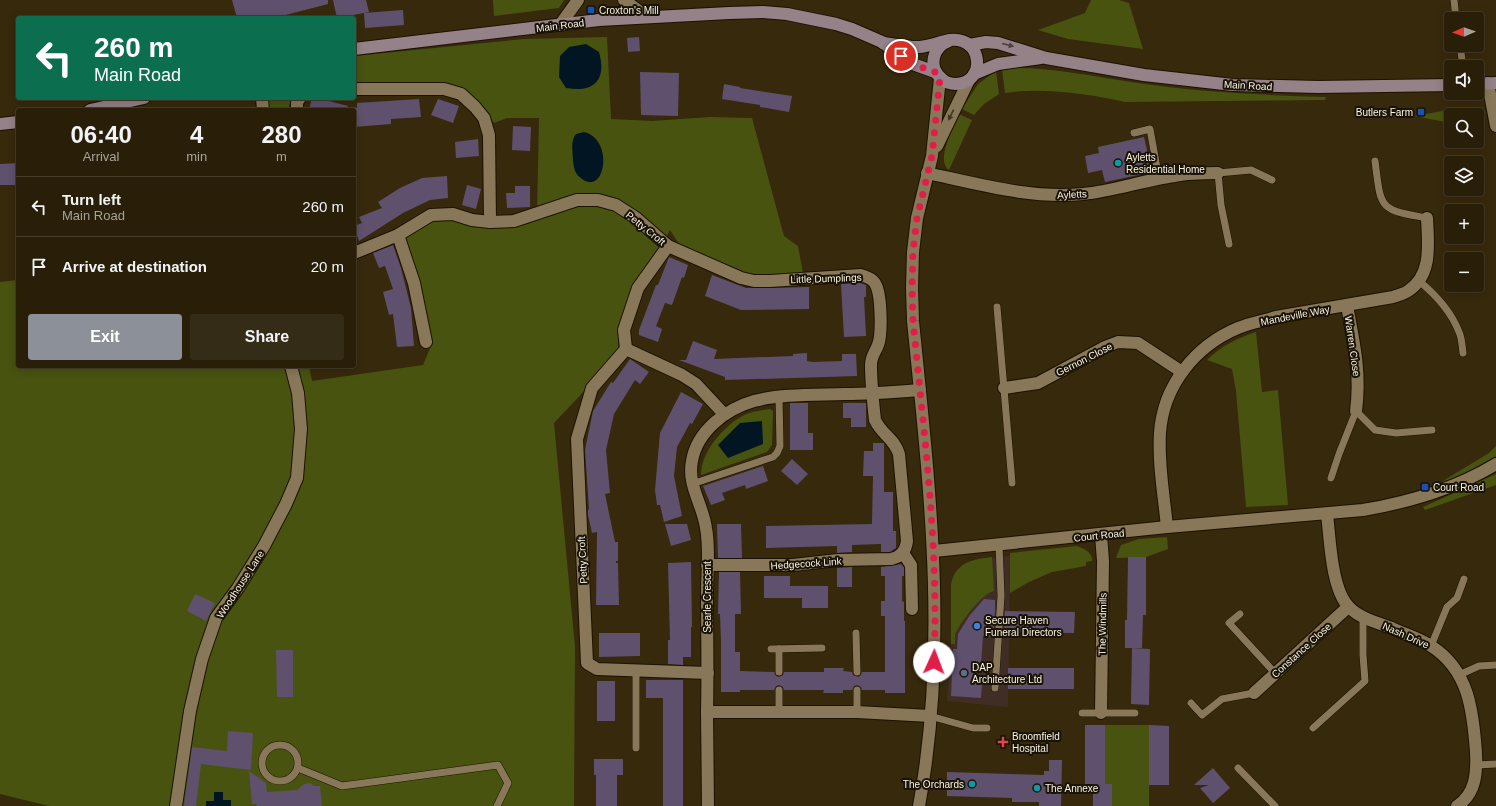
<!DOCTYPE html>
<meta charset="utf-8">
<style>
:root{--surface:#291f09;--page:#352c17;--text:#f1f3f6;--muted:#a5a29c;--line:#453d2a;--accent:#8c9099}
body{margin:0;font-family:Helvetica,sans-serif;background:var(--page);color:var(--text);height:100vh;display:flex;flex-direction:column;font-size:15px;white-space:nowrap}
*{box-sizing:border-box;margin:0}
p{font-size:13px;color:var(--muted)}
.icon{flex:none;width:22px;height:22px;fill:none;stroke:currentColor;stroke-width:2;stroke-linecap:round;stroke-linejoin:round}
.map{position:relative;flex:1;overflow:hidden}
.details{position:absolute;left:16px;top:108px;width:340px;height:260px;display:flex;flex-direction:column;background:var(--surface);border-radius:4px;box-shadow:0 2px 10px #0003,0 0 0 1px var(--line)}
.details>*{flex:none}
.guide{position:absolute;left:16px;top:16px;width:340px;height:84px;border-radius:4px;box-shadow:0 2px 10px #0003,0 0 0 1px var(--line);background:#0b6e4f;color:#fff;overflow:hidden}
.needle{width:26px;rotate:268deg}
.tools{position:absolute;left:1444px;top:12px;display:grid;gap:8px}
.tools a{display:grid;place-items:center;width:40px;height:40px;border-radius:4px;background:var(--surface);box-shadow:0 2px 10px #0003,0 0 0 1px var(--line);font-size:20px}
.pin{position:absolute;display:grid;place-items:center;width:34px;height:34px;color:#fff;margin:-17px;border:2px solid #fff;border-radius:50%;box-shadow:0 1px 4px #0007}
.me{position:absolute;width:44px;margin:-22px;rotate:2deg;stroke-linejoin:round;filter:drop-shadow(0 0 3px #0008)}
.turn{display:flex;align-items:center;gap:14px;height:84px;padding:0 12px;font-size:18px}
.turn .icon{width:52px;height:52px;stroke-width:2.5}
.turn b{display:block;font-size:28px;line-height:34px}
.eta{display:flex;justify-content:space-evenly;align-items:center;height:68px;text-align:center}
.eta b{font-size:24px;font-weight:700;line-height:28px}
.cta{display:flex;gap:8px;margin-top:auto;padding:8px 12px}
.cta a{flex:1;height:46px;border-radius:4px;background:var(--accent);color:#fff;font-size:16px;font-weight:700;line-height:46px;text-align:center}
.cta a+a{background:var(--page);color:var(--text)}
ul{padding:0;list-style:none}
li{display:flex;align-items:center;gap:12px;height:60px;padding:0 12px;border-top:1px solid var(--line)}
li div{flex:1}
li b{display:block;font-size:15px}
li em{font-style:normal}
.map>svg:first-child{display:block}
</style>
<div class="map">
<svg width="1496" height="806" viewBox="0 0 1496 806">
<rect width="100%" height="100%" fill="#37290c"/>
<path fill="#402e26" d="M1010,556L1008,707L947,701L952,626L951,585L953,575L958,569L964,564L978,559Z"/>
<g fill="#485310">
<path d="M493,0H564L559,8L494,16Z"/>
<path d="M1091,0H1119L1129,3L1143,49L1068,39L1038,30L1085,13Z"/>
<path d="M607,37L611,119L652,121L710,117L752,118L784,236L798,246L803,273L769,276L750,275L679,244L670,230L660,249L631,288L619,331L618,350L588,387L554,423L575,647L574,806H49L0,794V282L18,280V366H309L312,381L423,365L431,346L404,237L433,221L455,220L537,213L539,118H507L494,123L484,108L466,91L354,84V56L524,39Z"/>
<path d="M1010,68C1051,67 1091,76 1131,82C1196,92 1261,95 1326,97L1325,100L1125,102C1090,94 1041,87 1005,93L1002,69Z"/>
<path d="M996,71L999,94L984,104L974,115L962,109L978,84Z"/>
<path d="M266,98H294L289,105V110H267Z"/>
<path d="M1454,109C1473,108 1481,110 1485,131L1477,129V115H1451V123L1414,116Z"/>
<path d="M959,114L972,120L949,170C935,160 954,127 959,114Z"/>
<path d="M1256,332L1262,392L1278,390L1288,505L1246,507L1236,391L1232,369L1207,360C1221,346 1238,338 1256,332Z"/>
<path d="M770,409L773,411L772,445L767,452L701,475C700,452 727,421 749,413C756,411 763,410 770,409Z"/>
<path d="M1496,446V456L1455,479L1433,487L1489,453Z"/>
<path d="M1496,474V485L1425,510L1423,507Z"/>
<path d="M1167,537L1168,549L1146,557L1116,558L1121,545L1139,539Z"/>
<path d="M1077,546C1085,549 1093,553 1092,561L1086,562V566L1052,572L1029,582L1010,593V553Z"/>
<path d="M992,557L994,591C983,592 958,625 955,635C955,638 955,641 955,644H951V585C955,563 972,559 992,557Z"/>
<path d="M1105,725H1149V806H1112V784H1105Z"/>
</g>
<g fill="#011622">
<path d="M586,44L599,52C607,80 594,93 566,88L559,77L560,56L569,47Z"/>
<path d="M584,132C614,139 606,196 582,179C575,174 574,169 573,161C573,152 570,141 576,134Z"/>
<path d="M762,421L763,444L728,458L718,445L740,423Z"/>
<path d="M214,792H223V800H231V806H206V801H214Z"/>
</g>
<g fill="#5f516d">
<path d="M232,0H328V4L274,18H237Z"/>
<path d="M333,0H366L369,12L337,18Z"/>
<path d="M403,10L404,25L365,28L364,13Z"/>
<path d="M639,37L640,51L628,52L627,38Z"/>
<path d="M640,72L679,73L678,116L641,115Z"/>
<path d="M724,84L740,87V88L792,96L789,112L760,107V105L722,99Z"/>
<path d="M312,98H318L348,106L347,110H309Z"/>
<path d="M419,99L421,117L391,119V124L354,127V107L357,108V103Z"/>
<path d="M438,99L459,106L453,123L431,115Z"/>
<path d="M513,126L531,127L530,151L512,150Z"/>
<path d="M1144,137L1152,172L1105,182L1102,170L1088,173L1085,156L1099,153L1098,147Z"/>
<path d="M478,139L479,156L456,158L455,142Z"/>
<path d="M18,163V185H0V164Z"/>
<path d="M447,176L448,198L430,200L403,213L359,241L354,226L362,223L359,217L382,208L378,202L400,188L422,178Z"/>
<path d="M467,185L481,189L476,209L462,205Z"/>
<path d="M515,186H530V207L507,208L506,193H515Z"/>
<path d="M393,245L401,268L411,308L414,346L397,347L393,314L389,315L383,292L393,289L385,266L379,268L373,253Z"/>
<path d="M669,257L688,265L684,278L682,277L672,305L665,303L656,326L662,329L658,342L639,335V330L656,285H658Z"/>
<path d="M712,275L746,288H770L809,287V309L741,310L705,296Z"/>
<path d="M860,283L866,285V297H864L866,336L844,337L841,284Z"/>
<path d="M693,341L717,350L714,359L793,356V354L807,353V361L813,362L842,361V354H856L857,376L725,380V377L679,360H686Z"/>
<path d="M630,359L649,372L640,384L635,380L614,414L606,450L610,493L605,494L615,542H618V561H616V563H618L619,605H596L597,532L592,533L588,515V510L589,509L585,450L593,411L611,382L613,383Z"/>
<path d="M681,392L703,404L692,424L690,423L677,447L674,476L682,516L664,522L660,505H657L655,490L660,433Z"/>
<path d="M790,403H808V433H813V450H790Z"/>
<path d="M843,403H866V427H851V418H843Z"/>
<path d="M873,443H884V492H893V531H896V548L890,552H881V544L852,545V552L837,553V546L766,548V526L872,524L873,476H863L864,451H873Z"/>
<path d="M792,459L808,474L797,485L781,471Z"/>
<path d="M763,466L768,481L746,489L745,485L722,493L725,500L711,505L703,486Z"/>
<path d="M665,524H687L691,540L671,546Z"/>
<path d="M717,524H741L742,558H718Z"/>
<path d="M1128,557H1146V615H1143L1142,648H1125V620H1127Z"/>
<path d="M691,562L692,627H691V657H683V665L668,664V640H670L668,563Z"/>
<path d="M901,564L904,567V576H902V601L904,602V621H905V693H885V690H862L861,687L857,685L854,686L852,690H843V693H823L824,690H784L783,687L779,685L776,686L774,690H740V692H721V642L720,614H718L719,572H740L741,614H735V652H740V671L774,672L776,676L779,677L783,675L784,672H824V668H844L843,671L852,672L853,675L858,677L861,675L862,672H885V616H881V601H885V576H881V567Z"/>
<path d="M852,567V587H837V568Z"/>
<path d="M764,576H790V586H828V608H802V598H764Z"/>
<path d="M195,594L215,603L206,621L187,611Z"/>
<path d="M984,599L995,600V611L993,637L983,636L981,664L977,668V678L982,683L981,698L951,696L953,649H957L958,634L970,615Z"/>
<path d="M1005,611L1075,612L1074,633L1004,632Z"/>
<path d="M599,633H640V656L599,657Z"/>
<path d="M1132,648L1150,649L1149,705L1131,704Z"/>
<path d="M276,650H293V697H277Z"/>
<rect x="1008" y="668" width="66" height="21"/>
<path d="M646,680H683V806H663V698H646Z"/>
<rect x="597" y="681" width="18" height="40"/>
<path d="M1085,725H1105V784H1112V806H1093V784H1085Z"/>
<path d="M1149,725L1169,726V785H1149Z"/>
<path d="M228,731L253,733L251,770L201,764L196,806H184L192,747L227,751Z"/>
<path d="M594,759H623V775H617V806H596V775H594Z"/>
<path d="M1049,760H1062L1061,806H1039V802H1012V798L947,796V772L1044,775V771H1049Z"/>
<path d="M1213,768L1230,788L1213,803L1200,788L1209,785H1194Z"/>
<path d="M249,771L266,783L267,792L297,790L304,784L310,783L314,786H320L322,806H257L256,804H252Z"/>
</g>
<g fill="none" stroke-linecap="round" stroke-linejoin="round">
<defs>
<g id="lane">
<path d="M1454,0L1456,19"/>
<path d="M1460,45L1463,67"/>
<path d="M1134,133L1150,129L1159,179"/>
<path d="M1375,161C1381,208 1378,210 1427,218"/>
<path d="M1229,244L1221,205L1218,173L1251,170L1272,180"/>
<path d="M1419,281C1436,295 1451,311 1459,332C1462,338 1462,346 1463,353"/>
<path d="M997,307L1012,483"/>
<path d="M1331,478L1339,454L1356,411L1375,430L1396,433L1432,430"/>
<path d="M692,484L773,457L777,453L780,446L779,397"/>
<path d="M1240,614L1229,623L1275,673"/>
<path d="M856,633L857,672"/>
<path d="M1431,646L1447,607L1457,598L1464,579"/>
<path d="M771,649L822,648"/>
<path d="M779,649V672"/>
<path d="M636,671V748"/>
<path d="M1459,675L1479,666L1496,665"/>
<path d="M995,688L1001,596L999,544"/>
<path d="M779,690V712"/>
<path d="M857,690V712"/>
<path d="M1191,703L1202,715L1222,699L1254,693"/>
<path d="M1082,713H1135"/>
<path d="M930,716L973,728H987"/>
<path d="M1313,728L1365,681L1363,655V616"/>
<circle cx="280" cy="763" r="18"/>
<path d="M1477,765L1496,764"/>
<path d="M298,768L342,786L498,765L508,783L497,806"/>
<path d="M1238,768L1275,806"/>
</g>
<g id="street">
<path d="M624,0L647,17"/>
<path d="M560,25L578,0"/>
<path d="M1488,83L1496,126"/>
<path d="M354,89H444L461,94L475,107L484,118L489,135L490,222"/>
<path d="M262,98L263,110"/>
<path d="M297,110V102L300,98"/>
<path d="M937,146L969,80"/>
<path d="M927,173C978,184 1031,199 1083,194C1115,191 1144,180 1175,176C1189,173 1204,173 1218,173"/>
<path d="M398,235L414,283L426,342"/>
<path d="M668,246L638,288L624,330L626,349L592,388L577,439L587,663L597,669L708,673"/>
<path d="M354,253L398,235L431,215L453,214L472,220L490,222L514,221L577,200H598L616,205L636,218L668,246L741,278L754,281H770L861,275C866,277 871,278 874,282C882,291 882,335 878,345C875,353 871,356 871,365C871,383 873,402 875,420C882,435 894,438 899,454L907,541C906,551 901,557 891,559L838,560L793,565H707"/>
<path d="M1347,306C1354,343 1361,372 1356,411"/>
<path d="M626,349L682,375L696,384L724,414"/>
<path d="M1004,388L1038,383L1105,347L1118,342L1138,343L1182,372"/>
<path d="M920,390C895,392 870,394 844,394C817,395 780,394 754,401C726,409 697,431 692,461C687,485 703,505 706,528C710,549 707,573 707,594C707,634 708,673 707,712H857L930,716"/>
<path d="M1327,514C1330,538 1331,589 1349,607C1359,618 1378,623 1392,628C1404,634 1419,638 1431,646C1469,670 1473,711 1476,752C1477,772 1476,794 1457,806"/>
<path d="M1167,527C1164,496 1158,464 1160,433C1163,386 1195,346 1238,328C1250,323 1263,321 1276,317L1393,297C1398,295 1404,294 1408,291C1433,275 1428,243 1427,218"/>
<path d="M934,551L1167,527L1363,510C1410,502 1455,489 1496,464"/>
<path d="M903,553L911,565L912,609"/>
<path d="M1254,693L1348,607"/>
<path d="M707,712L708,806"/>
<path d="M1101,713L1103,561L1101,535"/>
<path d="M176,806L190,711L202,659L216,618L238,588L264,546L286,504L297,478L301,429L298,393L291,366"/>
<path d="M919,806C949,645 929,482 913,321L912,288L913,252L917,218L932,156L940,78"/>
</g>
<g id="secondary">
<path d="M883,43C895,44 909,48 920,47C930,46 940,42 950,40C983,36 987,83 956,84C951,84 946,83 942,79C927,67 933,47 949,41"/>
<path d="M969,45L986,42L998,43L1046,58L1144,75L1233,85L1318,87L1451,85"/>
<path d="M354,49L599,20L729,13L763,12L787,14L836,24L852,29L882,42L910,63L935,72"/>
<path d="M974,74L998,64L1041,58"/>
<path d="M1477,84L1496,83"/>
<path d="M90,110L144,98"/>
<path d="M0,124L18,122"/>
</g>
</defs>
<use href="#lane" stroke="#1c1200" stroke-width="8"/>
<use href="#street" stroke="#1c1200" stroke-width="14"/>
<use href="#secondary" stroke="#1c1200" stroke-width="14"/>
<use href="#lane" stroke="#887859" stroke-width="7"/>
<use href="#street" stroke="#887859" stroke-width="12"/>
<use href="#secondary" stroke="#948288" stroke-width="12"/>
</g>
<defs><path id="oneway-solid" d="M-6-.8H1V-3.2L6.5 0L1 3.2V.8H-6Z"/></defs>
<use fill="#4a3f3b" href="#oneway-solid" transform="translate(1008 45) rotate(14)"/>
<use fill="#403624" href="#oneway-solid" transform="translate(951 115) rotate(116)"/>
<g fill="none" stroke-linecap="round" stroke-linejoin="round">
<path stroke="#e11d48" stroke-width="7" stroke-dasharray="0 12.6" d="M901,56L910,63L935,72L940,78L932,156L917,218L913,252L912,288L913,321C924,434 939,548 934,662"/>
</g>
<g fill="#1a4fb4" stroke="#191307" stroke-width="1.5">
<rect x="587" y="6" width="8" height="8" rx="2"/>
<rect x="1417" y="108" width="8" height="8" rx="2"/>
<rect x="1421" y="483" width="8" height="8" rx="2"/>
</g>
<g fill="#0f9aa8" stroke="#191307" stroke-width="1.5">
<circle cx="1118" cy="163" r="4"/>
<circle cx="972" cy="784" r="4"/>
<circle cx="1037" cy="788" r="4"/>
</g>
<circle fill="#3f7fe0" stroke="#191307" stroke-width="1.5" cx="977" cy="626" r="4"/>
<circle fill="#5c6f8a" stroke="#191307" stroke-width="1.5" cx="964" cy="673" r="4"/>
<path fill="#e0444e" stroke="#191307" stroke-width="1.5" d="M1001 736h4v4h4v4h-4v4h-4v-4h-4v-4h4z"/>
<g text-anchor="middle" stroke-width="4" stroke-linejoin="round" paint-order="stroke">
<g font-size="10" fill="#fbf3e2" stroke="#191307" text-anchor="start">
<text x="599" y="14">Croxton's Mill</text>
<text x="1413" y="116" text-anchor="end">Butlers Farm</text>
<text x="1126" y="161">Ayletts<tspan x="1126" dy="12">Residential Home</tspan></text>
<text x="1433" y="491">Court Road</text>
<text x="985" y="624">Secure Haven<tspan x="985" dy="12">Funeral Directors</tspan></text>
<text x="972" y="671">DAP<tspan x="972" dy="12">Architecture Ltd</tspan></text>
<text x="1012" y="740">Broomfield<tspan x="1012" dy="12">Hospital</tspan></text>
<text x="964" y="788" text-anchor="end">The Orchards</text>
<text x="1045" y="792">The Annexe</text>
</g>
<g font-size="10" fill="#fbf3e2" stroke="#191307">
<text transform="translate(560 25) rotate(-7)" y="4">Main Road</text>
<text transform="translate(1248 85) rotate(3)" y="4">Main Road</text>
<text transform="translate(1072 194) rotate(-3)" y="4">Ayletts</text>
<text transform="translate(646 228) rotate(39)" y="4">Petty Croft</text>
<text transform="translate(826 278) rotate(-2)" y="4">Little Dumplings</text>
<text transform="translate(1295 315) rotate(-11)" y="4">Mandeville Way</text>
<text transform="translate(1353 346) rotate(82)" y="4">Warren Close</text>
<text transform="translate(1084 359) rotate(-27)" y="4">Gernon Close</text>
<text transform="translate(1099 535) rotate(-6)" y="4">Court Road</text>
<text transform="translate(582 560) rotate(-93)" y="4">Petty Croft</text>
<text transform="translate(806 563) rotate(-4)" y="4">Hedgecock Link</text>
<text transform="translate(240 584) rotate(-57)" y="4">Woodhouse Lane</text>
<text transform="translate(707 597) rotate(-90)" y="4">Searle Crescent</text>
<text transform="translate(1102 624) rotate(-89)" y="4">The Windmills</text>
<text transform="translate(1406 635) rotate(24)" y="4">Nash Drive</text>
<text transform="translate(1301 650) rotate(-42)" y="4">Constance Close</text>
</g>
</g>
</svg>
<div class="tools">
<a><svg class="needle" viewBox="-14 -14 28 28"><path d="M0-13l5 13h-10z" fill="#e53935"/><path d="M0 13l5-13h-10z" fill="#a5a29c"/></svg></a>
<a><svg class="icon" aria-label="sound" viewBox="0 0 24 24"><path d="M4 9h4l5-4v14l-5-4H4zM17 9q2 3 0 6"/></svg></a>
<a><svg class="icon" aria-label="search" viewBox="0 0 24 24"><circle cx="10" cy="10" r="6"/><path d="M15 15l6 6"/></svg></a>
<a><svg class="icon" aria-label="layers" viewBox="0 0 24 24"><path d="M12 4l9 5-9 5-9-5zM3 14l9 5 9-5"/></svg></a>
<a>+</a>
<a>−</a>
</div>
<div class="pin" style="left:901px;top:56px;background:#d93025"><svg class="icon" aria-label="arrive" viewBox="0 0 24 24"><path d="M6 21V4h12l-3 4 3 4H6"/></svg></div>
<svg class="me" style="left:934px;top:662px" viewBox="-20 -20 40 40"><circle r="19" fill="#fff"/><path d="M0-13L10 11 0 6-10 11z" fill="#e11d48"/></svg>
<div class="guide">
<div class="turn"><svg class="icon" aria-label="left" viewBox="0 0 24 24"><path d="M17 20v-9H6M10 6l-5 5 5 5"/></svg><div><b>260 m</b>Main Road</div></div>
</div>
<section class="details">
<div class="eta">
<div><b>06:40</b><p>Arrival</p></div>
<div><b>4</b><p>min</p></div>
<div><b>280</b><p>m</p></div>
</div>
<ul>
<li><svg class="icon" aria-label="left" viewBox="0 0 24 24"><path d="M17 20v-9H6M10 6l-5 5 5 5"/></svg><div><b>Turn left</b><p>Main Road</p></div><em>260 m</em></li>
<li><svg class="icon" aria-label="arrive" viewBox="0 0 24 24"><path d="M6 21V4h12l-3 4 3 4H6"/></svg><div><b>Arrive at destination</b></div><em>20 m</em></li>
</ul>
<div class="cta"><a>Exit</a><a>Share</a></div>
</section>
</div>
